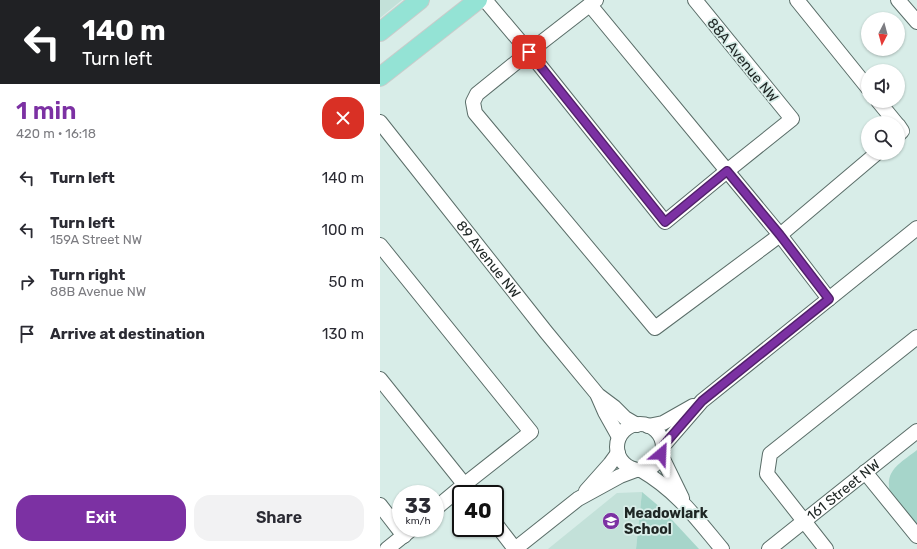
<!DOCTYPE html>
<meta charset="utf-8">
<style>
:root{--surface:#fff;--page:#f2f2f3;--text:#2b2b33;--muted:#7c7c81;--accent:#7c31a3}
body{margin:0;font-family:Rubik,sans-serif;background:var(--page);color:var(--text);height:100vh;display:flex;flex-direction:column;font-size:15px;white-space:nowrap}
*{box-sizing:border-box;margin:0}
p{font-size:13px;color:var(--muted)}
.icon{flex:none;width:22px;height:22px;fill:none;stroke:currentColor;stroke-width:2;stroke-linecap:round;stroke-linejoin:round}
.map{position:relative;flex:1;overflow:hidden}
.drawer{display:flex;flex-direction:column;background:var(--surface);width:380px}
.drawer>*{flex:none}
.banner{background:#202124;color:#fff;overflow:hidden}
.needle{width:26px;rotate:186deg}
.controls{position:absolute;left:481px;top:12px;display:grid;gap:8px}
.controls a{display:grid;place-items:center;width:44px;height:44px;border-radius:50%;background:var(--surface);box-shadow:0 1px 3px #0004;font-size:20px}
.speed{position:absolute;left:12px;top:485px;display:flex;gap:8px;font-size:20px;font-weight:700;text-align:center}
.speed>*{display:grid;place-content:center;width:52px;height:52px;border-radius:50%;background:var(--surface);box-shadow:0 1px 3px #0004;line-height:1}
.speed small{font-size:10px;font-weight:400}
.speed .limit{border:2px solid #111;border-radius:6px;background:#fff;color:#111}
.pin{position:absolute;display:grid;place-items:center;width:34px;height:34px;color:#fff;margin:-17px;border-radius:8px;box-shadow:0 2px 6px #0006}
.me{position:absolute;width:44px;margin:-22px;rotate:26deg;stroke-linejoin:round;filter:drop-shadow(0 0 3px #0008)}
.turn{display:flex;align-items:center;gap:14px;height:84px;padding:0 16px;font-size:18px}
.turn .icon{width:52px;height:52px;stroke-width:2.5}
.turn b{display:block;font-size:28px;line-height:34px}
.round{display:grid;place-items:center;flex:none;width:42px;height:42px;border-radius:16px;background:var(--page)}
.headline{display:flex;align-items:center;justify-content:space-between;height:68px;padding:0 16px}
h1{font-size:24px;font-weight:600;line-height:30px;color:var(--accent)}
.action{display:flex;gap:8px;margin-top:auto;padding:8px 16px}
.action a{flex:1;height:46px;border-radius:16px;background:var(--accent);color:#fff;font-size:16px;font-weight:600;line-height:46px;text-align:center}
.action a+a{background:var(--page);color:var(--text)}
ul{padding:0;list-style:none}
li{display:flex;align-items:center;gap:12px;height:52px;padding:0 16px}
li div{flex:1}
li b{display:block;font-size:15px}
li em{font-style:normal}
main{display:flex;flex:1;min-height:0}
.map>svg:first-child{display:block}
</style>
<main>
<section class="drawer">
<div class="banner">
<div class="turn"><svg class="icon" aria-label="left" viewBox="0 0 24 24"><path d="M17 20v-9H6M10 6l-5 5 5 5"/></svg><div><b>140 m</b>Turn left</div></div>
</div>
<div class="headline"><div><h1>1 min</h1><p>420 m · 16:18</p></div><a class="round" style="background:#d93025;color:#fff"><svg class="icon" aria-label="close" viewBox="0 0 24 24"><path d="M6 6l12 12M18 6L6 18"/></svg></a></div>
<ul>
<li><svg class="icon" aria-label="left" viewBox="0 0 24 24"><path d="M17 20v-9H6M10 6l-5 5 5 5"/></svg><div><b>Turn left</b></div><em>140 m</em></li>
<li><svg class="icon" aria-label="left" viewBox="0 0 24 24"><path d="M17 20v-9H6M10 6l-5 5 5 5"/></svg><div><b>Turn left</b><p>159A Street NW</p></div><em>100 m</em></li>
<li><svg class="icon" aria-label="right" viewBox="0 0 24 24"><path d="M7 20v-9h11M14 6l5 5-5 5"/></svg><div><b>Turn right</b><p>88B Avenue NW</p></div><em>50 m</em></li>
<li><svg class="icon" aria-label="arrive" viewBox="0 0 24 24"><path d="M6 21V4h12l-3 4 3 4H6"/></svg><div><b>Arrive at destination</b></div><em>130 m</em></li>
</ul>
<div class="action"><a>Exit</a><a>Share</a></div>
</section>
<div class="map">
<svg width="537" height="549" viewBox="0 0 537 549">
<rect width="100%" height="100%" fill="#d8ede8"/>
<g fill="#c3e1d9">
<path d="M0,0H22L0,18Z"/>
<path d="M262,492L256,549H168L237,493Z"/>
</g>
<g fill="#a6d5ca">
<path d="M537,450V525L510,492C504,470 522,462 537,450Z"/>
<path d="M262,492L281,508L319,549H256Z"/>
</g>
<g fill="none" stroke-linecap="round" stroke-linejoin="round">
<defs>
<g id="minor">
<path d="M105,0L149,52L285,222L347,171L412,119L315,0"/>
<path d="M216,0L149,52L97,94L93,102L95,113L275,328L400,235L497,153"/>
<path d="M417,0L488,88"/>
<path d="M518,0L537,22"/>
<path d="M210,5L400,235L449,299"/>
<path d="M498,101L516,123"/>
<path id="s1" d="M0,122L166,332L218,395L234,407L245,418L257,425"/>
<path d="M518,125L522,131L518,135"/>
<path d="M0,245L151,432L85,484L55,509"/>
<path d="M0,379L92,494"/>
<path d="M218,396L225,412L239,437"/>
<circle cx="260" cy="447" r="23"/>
<path d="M268,426L283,423L313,406"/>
<path d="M283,446L322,401L537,228"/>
<path d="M281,455L302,498"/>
<path d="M261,470C297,491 316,518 342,549"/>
<path d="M485,472L537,536"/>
<path d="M206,491L230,464L238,453"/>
<path d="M0,505L24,536"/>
<path d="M115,523L135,549"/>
<path d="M7,549L33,528"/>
<path d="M135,549L198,499L240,476L256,470"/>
<path id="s2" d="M389,549L537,431"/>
<path d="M446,549L387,474L390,454L537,337"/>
</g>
<g id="major">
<path d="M0,32L40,0"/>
<path d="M0,77L98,0"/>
</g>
</defs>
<use href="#minor" stroke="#5a6d68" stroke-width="16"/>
<use href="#major" stroke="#c9cbca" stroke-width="20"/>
<use href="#minor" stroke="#fff" stroke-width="14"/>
<use href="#major" stroke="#94e3d5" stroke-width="18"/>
</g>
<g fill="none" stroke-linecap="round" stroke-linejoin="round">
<defs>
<path id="route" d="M149,52L285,222L347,171L400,235L449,299L322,401L283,446L281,454"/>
</defs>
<use href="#route" stroke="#51206a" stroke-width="10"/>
<use href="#route" stroke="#7c31a3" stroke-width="7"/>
</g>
<defs>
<symbol id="school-disc" viewBox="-11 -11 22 22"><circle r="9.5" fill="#7c31a3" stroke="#d8ede8"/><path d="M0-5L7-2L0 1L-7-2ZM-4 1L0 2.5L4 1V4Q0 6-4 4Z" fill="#fff"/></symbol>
</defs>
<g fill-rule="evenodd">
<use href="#school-disc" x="221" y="511" width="20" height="20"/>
</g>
<g text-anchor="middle" stroke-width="3.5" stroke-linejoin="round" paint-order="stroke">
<g font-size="14" fill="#1e2624" stroke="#d8ede8">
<text transform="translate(363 60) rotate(51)" y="5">88A Avenue NW</text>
<text dy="5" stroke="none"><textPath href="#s1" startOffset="175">89 Avenue NW</textPath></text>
<text dy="5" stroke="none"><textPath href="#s2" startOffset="95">161 Street NW</textPath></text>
</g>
<g font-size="14" font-weight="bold" fill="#1e2624" stroke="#d8ede8" text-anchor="start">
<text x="244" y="518">Meadowlark<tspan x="244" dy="16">School</tspan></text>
</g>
</g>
</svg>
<div class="controls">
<a><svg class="needle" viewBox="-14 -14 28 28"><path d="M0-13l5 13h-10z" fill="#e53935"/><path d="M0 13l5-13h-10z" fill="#7c7c81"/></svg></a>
<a><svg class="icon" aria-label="sound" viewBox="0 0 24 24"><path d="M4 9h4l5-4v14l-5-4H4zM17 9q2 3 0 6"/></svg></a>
<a><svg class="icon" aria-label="search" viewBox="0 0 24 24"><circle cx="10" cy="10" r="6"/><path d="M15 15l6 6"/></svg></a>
</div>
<div class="speed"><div>33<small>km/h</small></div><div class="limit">40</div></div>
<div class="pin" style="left:149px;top:52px;background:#d93025"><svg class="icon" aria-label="arrive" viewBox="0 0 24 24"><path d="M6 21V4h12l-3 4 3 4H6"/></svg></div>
<svg class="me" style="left:281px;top:454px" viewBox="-20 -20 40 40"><path d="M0-17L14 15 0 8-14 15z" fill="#7c31a3" stroke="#fff" stroke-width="4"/></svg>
</div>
</main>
